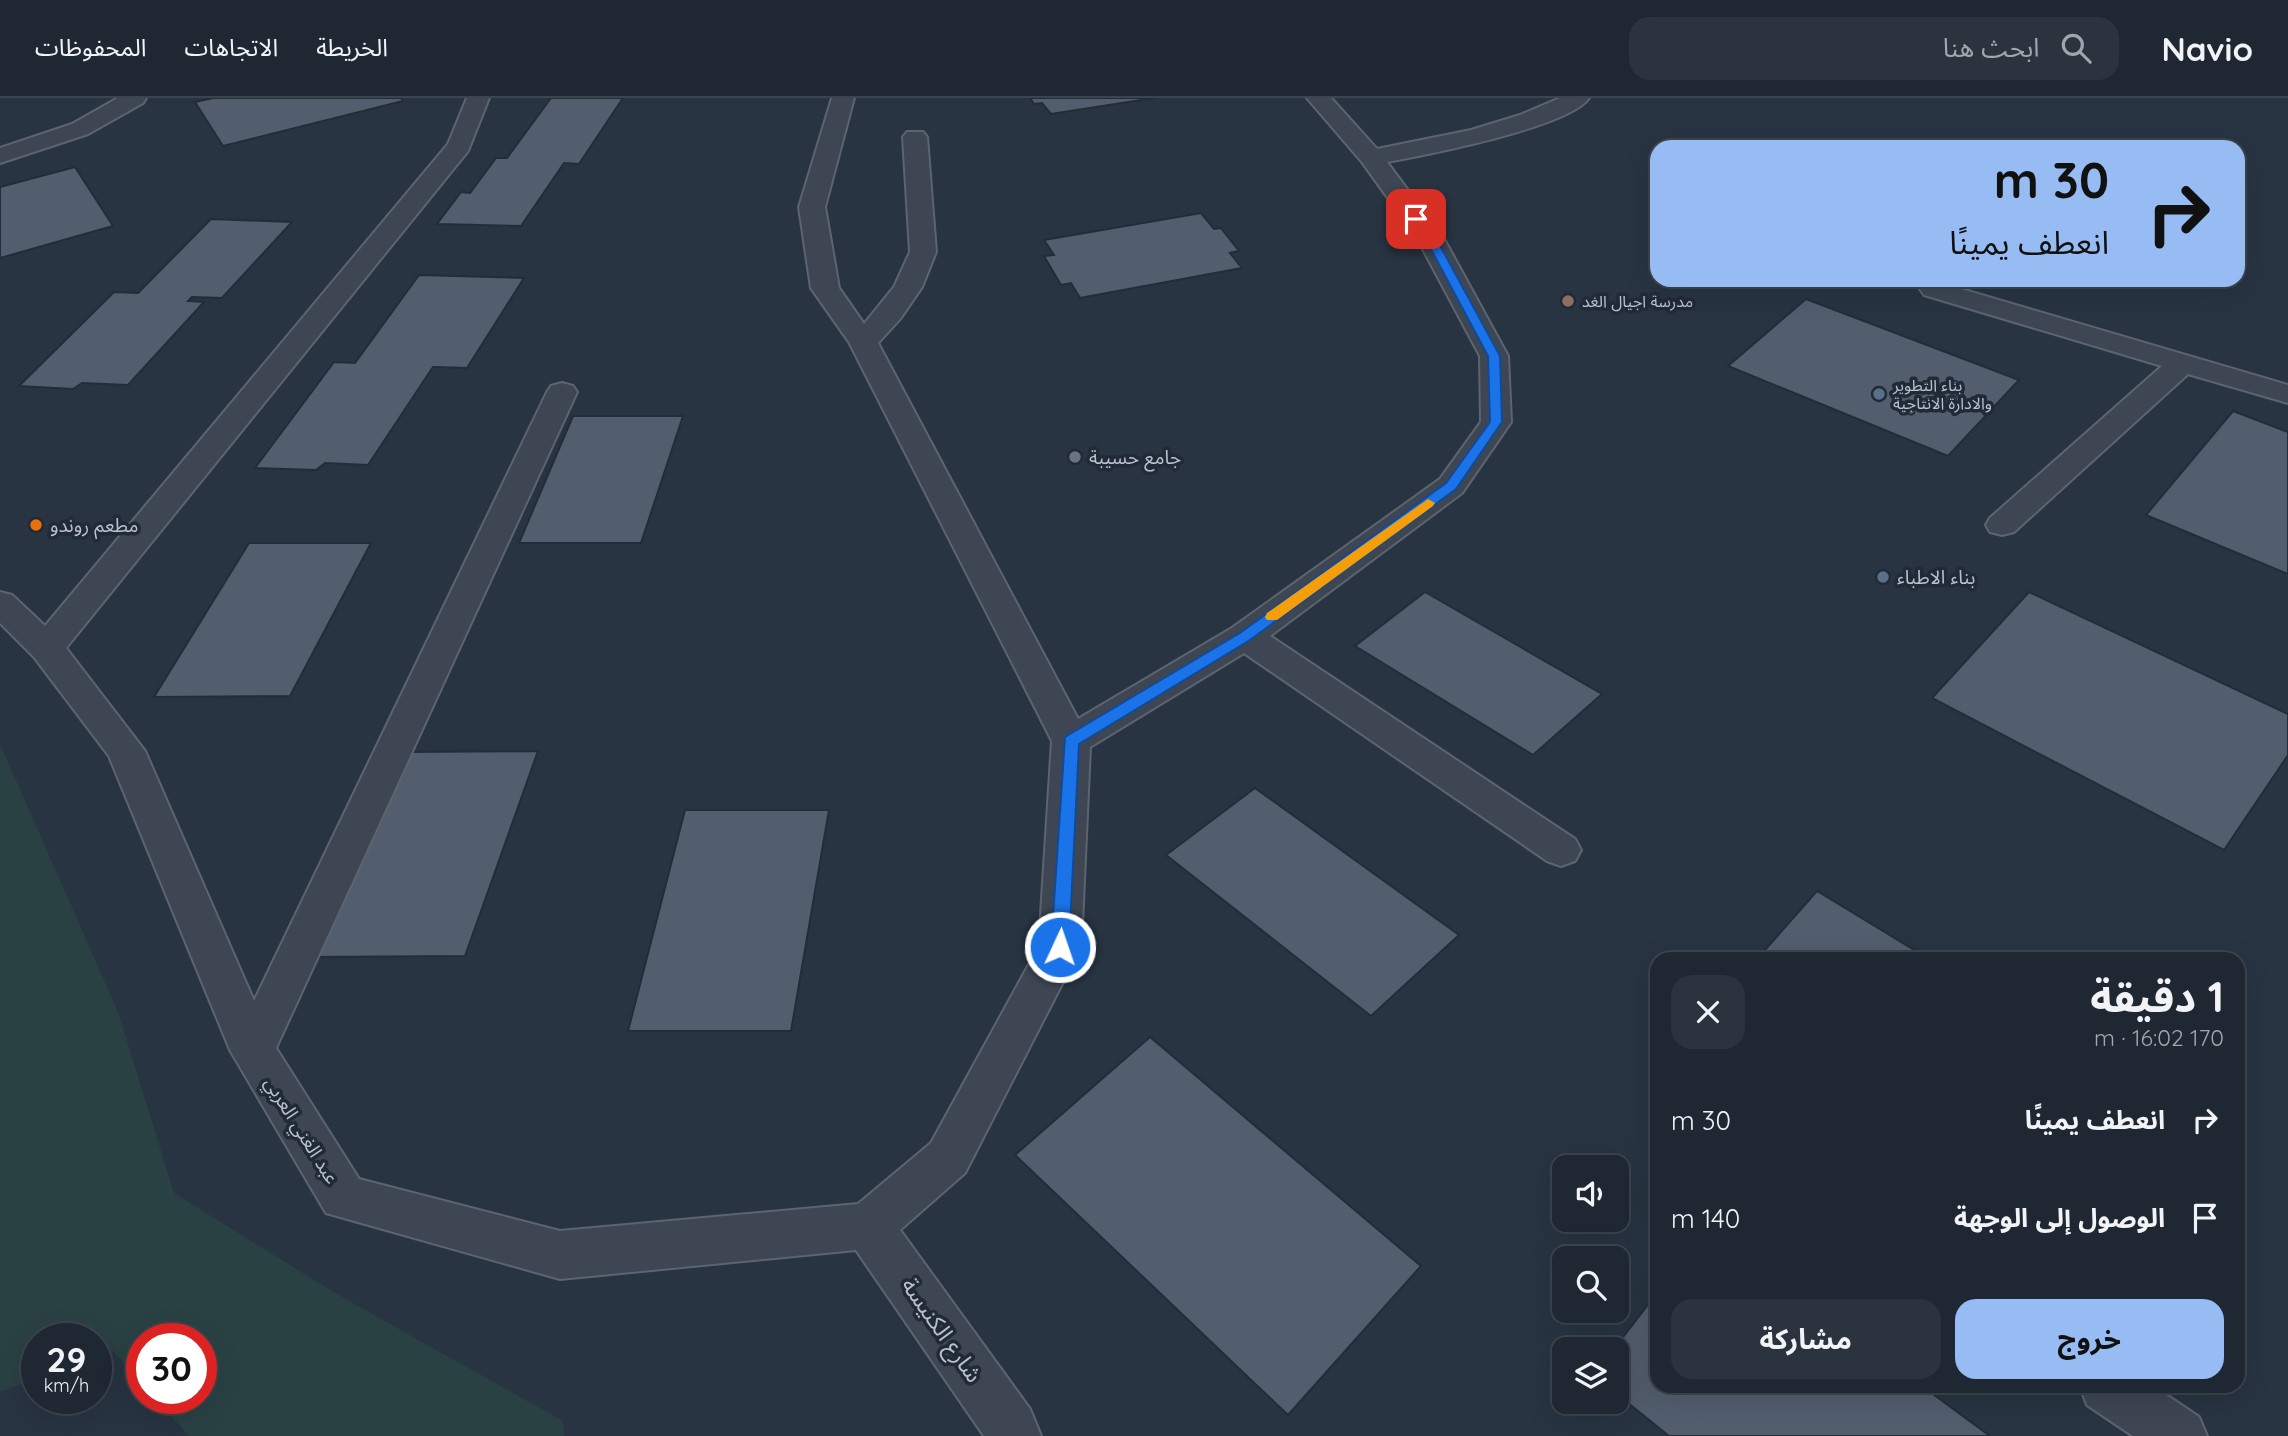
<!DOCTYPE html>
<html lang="ar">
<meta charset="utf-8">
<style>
:root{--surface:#1e2732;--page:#2b333e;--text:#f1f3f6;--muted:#a1a5ac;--line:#3c444d;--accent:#97bcf4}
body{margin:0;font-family:Quicksand,"Noto Sans Arabic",sans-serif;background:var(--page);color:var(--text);direction:rtl;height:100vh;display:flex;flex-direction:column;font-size:26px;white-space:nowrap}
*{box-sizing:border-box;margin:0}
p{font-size:23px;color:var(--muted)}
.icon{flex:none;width:38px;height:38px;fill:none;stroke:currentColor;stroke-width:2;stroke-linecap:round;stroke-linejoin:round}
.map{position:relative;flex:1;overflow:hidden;direction:ltr}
.drawer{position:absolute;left:1650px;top:854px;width:595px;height:441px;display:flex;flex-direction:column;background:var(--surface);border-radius:21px;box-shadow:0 7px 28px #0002,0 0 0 2px var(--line);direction:rtl}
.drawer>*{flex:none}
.guide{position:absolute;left:1650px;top:42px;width:595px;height:147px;border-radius:21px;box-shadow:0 7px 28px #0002,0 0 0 2px var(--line);direction:rtl;background:#97bcf4;color:#111;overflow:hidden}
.controls{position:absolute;left:1552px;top:1057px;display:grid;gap:14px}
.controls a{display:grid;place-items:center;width:77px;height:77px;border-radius:14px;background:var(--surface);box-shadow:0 7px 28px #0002,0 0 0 2px var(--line);font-size:35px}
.speed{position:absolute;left:21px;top:1225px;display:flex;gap:14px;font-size:35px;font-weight:700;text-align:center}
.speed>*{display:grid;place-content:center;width:91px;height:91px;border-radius:50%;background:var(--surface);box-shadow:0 7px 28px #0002,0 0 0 2px var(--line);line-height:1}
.speed small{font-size:18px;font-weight:400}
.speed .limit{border:10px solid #d22;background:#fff;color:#111}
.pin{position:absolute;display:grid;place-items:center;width:60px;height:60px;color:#fff;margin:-30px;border-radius:14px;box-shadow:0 4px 10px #0006}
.me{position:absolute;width:77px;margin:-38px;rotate:3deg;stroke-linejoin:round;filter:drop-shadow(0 0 5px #0008)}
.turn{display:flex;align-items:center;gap:24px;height:147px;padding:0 21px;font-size:32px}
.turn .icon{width:91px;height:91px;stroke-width:2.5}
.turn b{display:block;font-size:49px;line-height:60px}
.round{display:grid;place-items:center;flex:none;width:74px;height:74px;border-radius:21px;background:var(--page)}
.summary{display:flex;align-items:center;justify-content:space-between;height:119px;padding:0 21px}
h1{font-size:42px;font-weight:700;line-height:52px}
.action{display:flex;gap:14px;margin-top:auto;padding:14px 21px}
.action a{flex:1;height:80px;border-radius:21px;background:var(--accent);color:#111;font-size:28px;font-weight:700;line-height:80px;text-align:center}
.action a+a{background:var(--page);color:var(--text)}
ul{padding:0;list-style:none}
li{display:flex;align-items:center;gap:21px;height:98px;padding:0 21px}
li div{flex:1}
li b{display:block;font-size:26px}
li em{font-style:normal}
header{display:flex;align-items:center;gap:42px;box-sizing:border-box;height:98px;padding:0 35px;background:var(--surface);border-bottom:2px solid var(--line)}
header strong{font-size:33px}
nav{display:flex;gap:38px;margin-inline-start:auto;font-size:24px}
.search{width:490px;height:63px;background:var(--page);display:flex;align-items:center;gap:18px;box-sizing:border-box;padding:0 24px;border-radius:21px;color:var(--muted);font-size:26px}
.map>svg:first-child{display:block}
</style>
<header>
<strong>Navio</strong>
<div class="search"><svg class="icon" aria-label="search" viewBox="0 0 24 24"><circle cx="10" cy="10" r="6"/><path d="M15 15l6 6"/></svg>ابحث هنا</div>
<nav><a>الخريطة</a><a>الاتجاهات</a><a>المحفوظات</a></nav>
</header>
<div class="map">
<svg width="2288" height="1338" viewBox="0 0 2288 1338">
<rect width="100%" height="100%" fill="#283442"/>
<path fill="#2a4143" d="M0,646L118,914L174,1095L335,1195L563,1323L564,1338H189L155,1300H201V1241H142V1285L113,1253L96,1259V1241H37V1280L0,1294Z"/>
<g fill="#525d6d" stroke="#232d39" stroke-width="2">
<path d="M213,0H401L403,3L223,48L195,4Z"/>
<path d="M551,0H623L579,66L564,65L521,128L437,126L461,94L470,95L496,60H507Z"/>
<path d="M1030,0H1154L1051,16L1042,5L1034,6Z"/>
<path d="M75,69L113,128L0,160V89Z"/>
<path d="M1201,115L1214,131L1221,130L1239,153L1230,155L1242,170L1080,200L1071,185L1061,187L1044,158L1054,157L1044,142Z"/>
<path d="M211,121L292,124L222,200L192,199L188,203L204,204L128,287L82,285L73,291L19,288L114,194L138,195Z"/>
<path d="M419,177L524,180L467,270L433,269L368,367L325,365L316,372L255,370L334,264L355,265Z"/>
<path d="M1806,201L2019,282L1948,358L1728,268Z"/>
<path d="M2233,313L2288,334V476L2146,417Z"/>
<path d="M573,318H683L641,445H519Z"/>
<path d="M249,445H371L290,598L154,599Z"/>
<path d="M1425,494L1602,596L1533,657L1355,548Z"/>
<path d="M2029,494L2288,616V657L2224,752L1932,600Z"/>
<path d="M538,653L465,858L307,859L398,654Z"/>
<path d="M1255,690L1459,837L1371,918L1166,757Z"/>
<path d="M685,712H829L791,933H628Z"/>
<path d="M1817,793L1929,861H1757Z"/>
<path d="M1150,939L1421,1168L1288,1317L1015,1057Z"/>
<path d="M1657,1195V1288H1922L1990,1338H1669L1617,1296V1251H1614Z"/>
</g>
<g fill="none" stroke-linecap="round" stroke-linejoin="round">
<defs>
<g id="minor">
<path d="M118,0H146L143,5L88,36L0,65V50L72,26Z"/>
<path d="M467,0H489L468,53L66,550L145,653L254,903L547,294L551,288L562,285L573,288L577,294L276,950L359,1081L560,1133L858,1106L931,1045L1039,848L1052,643L849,244L811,190L799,109L832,0H854L825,109L839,190L864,226L894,189L910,154L903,39L907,34H923L927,39L936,154L922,189L900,221L878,245L1078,621L1232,530L1440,381L1481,324L1480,258L1418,142L1362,64L1307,0H1331L1377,51L1471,32L1520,17L1560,0H1589C1570,29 1425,57 1387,64L1444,141L1508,258L1511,324L1462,395L1270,538L1575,741L1581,752L1575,763L1561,768L1547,763L1244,555L1090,649L1081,849L965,1075L900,1132L1030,1311L1041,1338H984L856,1152L560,1181L326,1115L230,952L109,658L34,559L0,525V494L12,497L45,528L448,46Z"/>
<path d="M1934,183L2288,287V305L2188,276L2014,434L2002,437L1990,434L1986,427L1990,420L2162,268L1924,197L1920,191L1924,185Z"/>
<path d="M2080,1288H2153L2199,1319L2207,1338H2133L2087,1307Z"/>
</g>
</defs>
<use href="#minor" stroke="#5b646f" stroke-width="4"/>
<use href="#minor" fill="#3d4652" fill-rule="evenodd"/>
</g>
<path fill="#1a73e8" stroke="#114b97" stroke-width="2" d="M1413,119H1420L1437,142L1500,258L1502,324L1456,391L1250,542L1079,646L1069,849L1066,854H1054L1051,849L1065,639L1240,535L1446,385L1490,324L1488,258L1426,142L1411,121Z"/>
<path fill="#f59e0b" d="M1428,401L1435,405L1433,408L1277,522H1267L1265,519L1267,515Z"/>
<circle fill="#8d6e63" stroke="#212b37" stroke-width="2.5" cx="1568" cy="203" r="7"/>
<g fill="#5c6f8a" stroke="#212b37" stroke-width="2.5">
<circle cx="1879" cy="296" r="7"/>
<circle cx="1883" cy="479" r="7"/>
</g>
<circle fill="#6b7280" stroke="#212b37" stroke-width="2.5" cx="1075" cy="359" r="7"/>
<circle fill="#e8710a" stroke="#212b37" stroke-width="2.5" cx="36" cy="427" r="7"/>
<g text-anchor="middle" stroke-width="7" stroke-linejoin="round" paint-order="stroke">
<g font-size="16" fill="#bac1cc" stroke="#212b37" text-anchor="start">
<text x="1582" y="209">مدرسة اجيال الغد</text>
<text x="1893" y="293">بناء التطوير<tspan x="1893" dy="18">والادارة الانتاجية</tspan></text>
</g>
<g font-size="19" fill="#bac1cc" stroke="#212b37" text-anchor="start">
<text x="1089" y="366">جامع حسيبة</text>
<text x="50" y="434">مطعم روندو</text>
<text x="1897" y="486">بناء الاطباء</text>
</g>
<g font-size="19" fill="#bac1cc" stroke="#212b37">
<text transform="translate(302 1032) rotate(58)" y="7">عبد الغني العربي</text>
</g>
<g font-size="23" fill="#bac1cc" stroke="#212b37">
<text transform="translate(942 1232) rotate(55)" y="8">شارع الكنيسة</text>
</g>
</g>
</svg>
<div class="controls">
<a><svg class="icon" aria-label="sound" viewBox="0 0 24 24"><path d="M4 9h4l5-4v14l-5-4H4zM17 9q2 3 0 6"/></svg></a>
<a><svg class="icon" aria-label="search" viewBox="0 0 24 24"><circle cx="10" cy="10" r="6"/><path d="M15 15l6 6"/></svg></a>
<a><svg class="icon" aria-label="layers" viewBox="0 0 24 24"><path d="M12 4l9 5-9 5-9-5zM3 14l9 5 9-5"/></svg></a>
</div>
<div class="speed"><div>29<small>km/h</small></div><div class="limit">30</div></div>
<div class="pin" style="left:1416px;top:121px;background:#d93025"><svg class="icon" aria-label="arrive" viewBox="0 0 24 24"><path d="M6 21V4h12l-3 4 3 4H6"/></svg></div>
<svg class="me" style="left:1060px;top:849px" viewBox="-20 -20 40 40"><circle r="17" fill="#1a73e8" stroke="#fff" stroke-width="3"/><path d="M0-11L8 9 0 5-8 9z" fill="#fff"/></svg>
<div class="guide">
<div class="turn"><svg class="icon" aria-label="right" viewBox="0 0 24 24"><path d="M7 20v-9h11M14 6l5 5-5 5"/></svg><div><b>30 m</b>انعطف يمينًا</div></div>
</div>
<section class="drawer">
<div class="summary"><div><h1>1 دقيقة</h1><p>170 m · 16:02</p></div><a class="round"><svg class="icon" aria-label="close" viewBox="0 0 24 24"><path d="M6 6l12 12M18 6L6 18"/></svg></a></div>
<ul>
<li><svg class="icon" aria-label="right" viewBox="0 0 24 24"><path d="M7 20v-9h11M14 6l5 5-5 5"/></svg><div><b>انعطف يمينًا</b></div><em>30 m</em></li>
<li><svg class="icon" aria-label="arrive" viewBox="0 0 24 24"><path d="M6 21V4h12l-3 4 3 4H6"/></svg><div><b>الوصول إلى الوجهة</b></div><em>140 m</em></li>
</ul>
<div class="action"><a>خروج</a><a>مشاركة</a></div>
</section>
</div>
